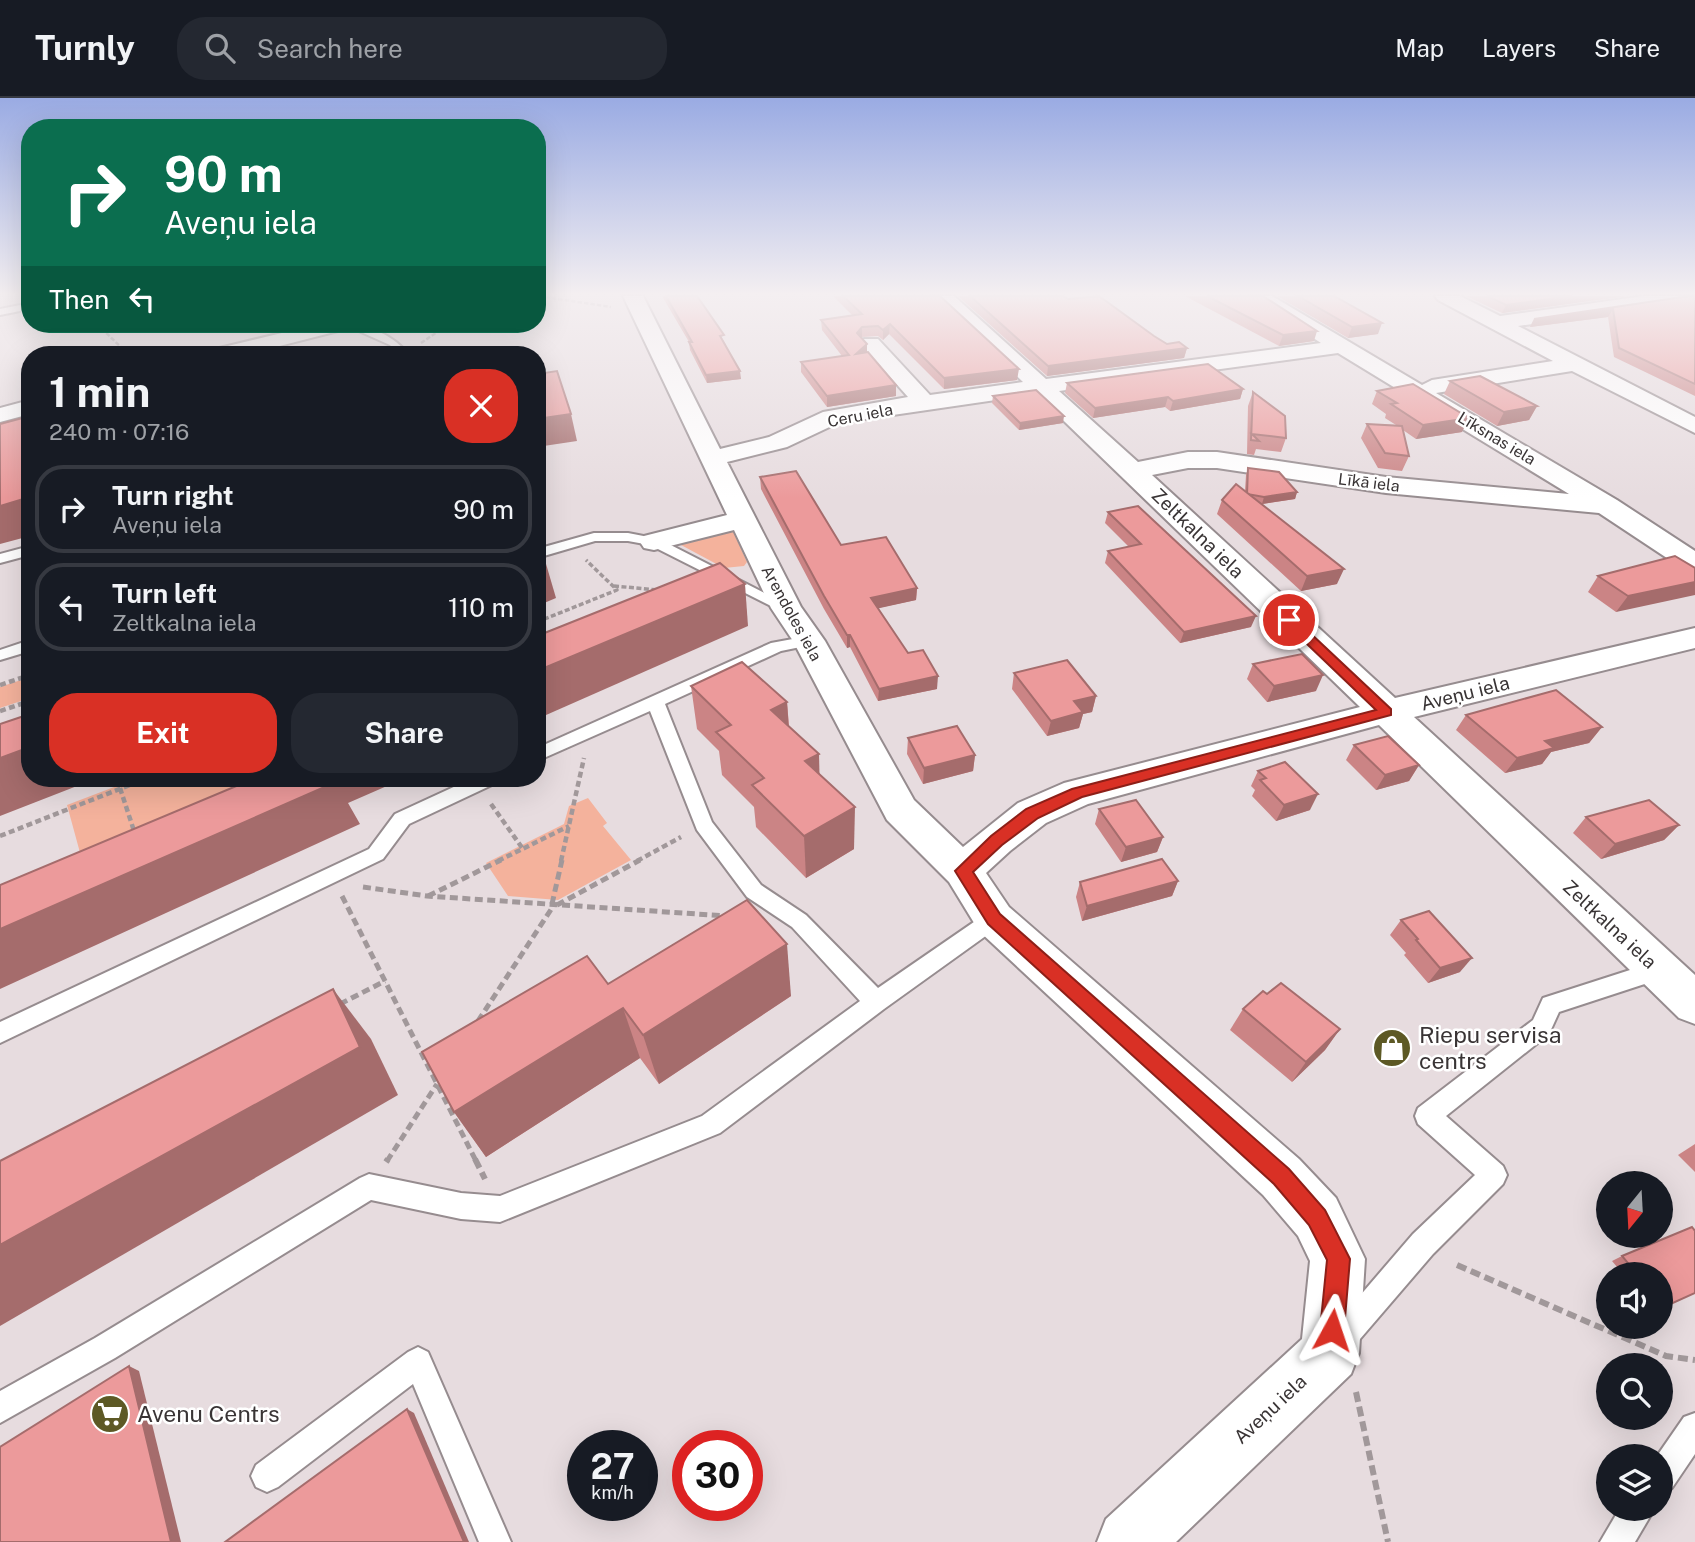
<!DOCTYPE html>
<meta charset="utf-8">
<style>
:root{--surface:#171b24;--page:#242831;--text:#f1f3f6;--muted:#9ea1a6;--line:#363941;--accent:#d93025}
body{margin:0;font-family:"Public Sans",sans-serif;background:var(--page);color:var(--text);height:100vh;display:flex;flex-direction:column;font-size:26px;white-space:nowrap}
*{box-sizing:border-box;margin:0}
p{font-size:23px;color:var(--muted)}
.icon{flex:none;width:38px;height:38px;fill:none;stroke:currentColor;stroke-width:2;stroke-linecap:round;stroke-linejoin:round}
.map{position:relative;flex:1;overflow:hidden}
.drawer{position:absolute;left:21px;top:248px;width:525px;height:441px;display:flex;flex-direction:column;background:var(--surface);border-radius:28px;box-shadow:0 7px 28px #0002}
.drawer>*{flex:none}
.top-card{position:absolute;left:21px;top:21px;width:525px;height:214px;border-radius:28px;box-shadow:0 7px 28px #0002;background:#0b6e4f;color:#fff;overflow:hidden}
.needle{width:46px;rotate:198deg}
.buttons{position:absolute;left:1596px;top:1073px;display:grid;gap:14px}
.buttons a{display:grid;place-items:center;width:77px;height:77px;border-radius:50%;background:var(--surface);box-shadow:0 7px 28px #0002;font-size:35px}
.speed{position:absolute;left:567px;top:1332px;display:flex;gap:14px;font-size:35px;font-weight:700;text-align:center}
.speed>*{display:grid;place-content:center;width:91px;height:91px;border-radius:50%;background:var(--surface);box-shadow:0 7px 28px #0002;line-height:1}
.speed small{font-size:18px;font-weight:400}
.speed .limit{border:10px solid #d22;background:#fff;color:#111}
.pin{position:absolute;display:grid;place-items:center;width:60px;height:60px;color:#fff;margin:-30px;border:4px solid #fff;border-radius:50%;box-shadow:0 2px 7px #0007}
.me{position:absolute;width:77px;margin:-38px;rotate:5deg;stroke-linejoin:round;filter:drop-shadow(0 0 5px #0008)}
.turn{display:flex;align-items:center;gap:24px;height:147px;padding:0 28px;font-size:32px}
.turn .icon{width:91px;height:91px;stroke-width:2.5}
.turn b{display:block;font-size:49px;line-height:60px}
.then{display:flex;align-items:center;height:66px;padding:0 28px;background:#0003;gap:14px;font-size:26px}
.round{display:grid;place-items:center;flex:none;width:74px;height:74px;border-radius:28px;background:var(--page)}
.summary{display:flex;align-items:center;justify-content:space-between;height:119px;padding:0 28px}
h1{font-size:42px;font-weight:700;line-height:52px}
.cta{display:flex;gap:14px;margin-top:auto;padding:14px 28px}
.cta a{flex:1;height:80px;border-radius:28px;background:var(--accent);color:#fff;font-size:28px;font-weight:700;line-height:80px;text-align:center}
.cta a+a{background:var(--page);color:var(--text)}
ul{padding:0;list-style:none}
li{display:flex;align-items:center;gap:21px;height:88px;margin:0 14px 10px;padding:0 14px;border:4px solid var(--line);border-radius:28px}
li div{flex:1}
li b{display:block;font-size:26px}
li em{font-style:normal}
header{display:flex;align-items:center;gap:42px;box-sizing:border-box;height:98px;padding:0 35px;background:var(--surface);border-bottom:2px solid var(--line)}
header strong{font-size:33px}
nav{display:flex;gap:38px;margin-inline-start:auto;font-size:24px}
.search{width:490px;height:63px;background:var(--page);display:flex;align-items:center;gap:18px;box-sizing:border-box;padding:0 24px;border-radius:28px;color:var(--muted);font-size:26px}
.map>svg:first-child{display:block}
</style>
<header>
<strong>Turnly</strong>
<div class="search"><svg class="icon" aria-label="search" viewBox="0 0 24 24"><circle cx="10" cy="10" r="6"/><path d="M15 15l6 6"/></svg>Search here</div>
<nav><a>Map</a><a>Layers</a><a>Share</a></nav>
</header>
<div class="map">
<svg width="1695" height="1444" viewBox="0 0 1695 1444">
<rect width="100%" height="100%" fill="#e7dcdf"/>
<g fill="#f4b29c">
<path d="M729,432L733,433L747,464L744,468L724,470L681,447V445Z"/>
<path d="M30,579V600L0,610V589Z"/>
<path d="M135,681H265L85,773L67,707Z"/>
<path d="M588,700L607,725L603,728L631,762L558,802L508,798L486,765L564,726L569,708Z"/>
</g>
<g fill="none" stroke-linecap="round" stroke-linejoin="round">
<defs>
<g id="lane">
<path d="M30,205V211L0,217V211Z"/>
<path d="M343,226C367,225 395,238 409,257H399L390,247Z"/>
<path d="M594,435H628L659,441L794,510L791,513H781L650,447L628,443H595L537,460V451Z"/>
<path d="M30,448V457L0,465V456Z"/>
<path d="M809,538L815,540L817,543L815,546L781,553L665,606L712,724L761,787L806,817L878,890L987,815L994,812L1001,815L1005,821L1001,827L884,911L720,1035L500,1124L461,1121L371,1102L115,1260L0,1325V1293L95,1240L360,1080L369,1076L461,1095L500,1098L702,1018L860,903L792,829L747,799L697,732L650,613L537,663V650L771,545Z"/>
<path d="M30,542V553L0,562V552Z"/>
<path d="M471,681H496L494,686L409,726L383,761L0,945V924L369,751L395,716Z"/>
<path d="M1658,863L1666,865L1669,872L1666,879L1559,914L1549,936L1446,1018L1503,1068L1507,1077L1503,1086L1433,1156L1354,1248L1344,1252L1334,1248L1330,1238L1334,1228L1413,1136L1475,1077L1418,1026L1415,1018L1418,1010L1533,922L1543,900Z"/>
<path d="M418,1249L428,1254L511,1444H479L413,1286L278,1389L267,1394L256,1389L251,1378L256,1367L408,1254Z"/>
<path d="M1695,1315V1356L1672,1390L1661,1395V1358H1657L1684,1319Z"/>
<path d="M1620,1410H1655L1635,1444H1600Z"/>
</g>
<g id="street">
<path d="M623,198H643L720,351L769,339L823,314L908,299L860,245L864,241H878L930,297L1023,284L933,198H954L1046,281L1321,245L1249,198H1272L1422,287L1432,282L1553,263L1438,202L1435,198H1460L1500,218L1644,198H1694L1684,204L1518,228L1695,319V335L1572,273L1436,295L1617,402L1695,453V475L1685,472L1599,415L1386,395L1217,370H1188L1152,377L1395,600L1695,530V550L1414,619L1695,877V926L1679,920L1379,627L1088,706L1046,725L1010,753L986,775L1009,809L1299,1061L1336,1100L1365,1161L1359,1255L1351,1276L1176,1444H1097L1106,1421L1302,1241L1310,1163L1298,1138L1263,1097L979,833L949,784L887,722L793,543L771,510L734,432L654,452L644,450L640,444L644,438L727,417ZM1338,255L1569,396L1386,379L1217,354H1188L1138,364L1059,293ZM1036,296L1360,609L1064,685L1018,705L963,749L914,702L825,543L801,509L727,364L787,349L838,325Z"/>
<path d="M319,226H353L350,230L244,257H208L211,252Z"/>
<path d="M30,302V316L0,324V310Z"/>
</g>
</defs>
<use href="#lane" stroke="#968c8f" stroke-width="4"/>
<use href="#street" stroke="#968c8f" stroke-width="4"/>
<g stroke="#a1989a" stroke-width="2.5" stroke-dasharray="4.5 2" stroke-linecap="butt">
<path d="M539,198L611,209"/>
<path d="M97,226L129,257"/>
<path d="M421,245L449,226"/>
<path d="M135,257L165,250L172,257"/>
</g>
<g stroke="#a1989a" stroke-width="3.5" stroke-dasharray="5 2.5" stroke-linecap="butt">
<path d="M614,488L658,492"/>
<path d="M537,524L617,492L586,462"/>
</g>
<g stroke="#a1989a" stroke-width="4.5" stroke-dasharray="6 3.5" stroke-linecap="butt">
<path d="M0,587L30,577"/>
<path d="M0,613L30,603"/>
<path d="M246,683L251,681"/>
<path d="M120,690L135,736"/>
<path d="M491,706L523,751"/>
<path d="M0,738L145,681"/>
<path d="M498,763L569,728"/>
<path d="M561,763L584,660"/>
<path d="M637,763L681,739"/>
</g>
<g stroke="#a1989a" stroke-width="5" stroke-dasharray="8 4.5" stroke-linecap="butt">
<path d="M363,789L427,798L727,818"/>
<path d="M342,798L476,1063"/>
<path d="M428,798L501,762"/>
<path d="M552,806L562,762"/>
<path d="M557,807L640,762"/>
<path d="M340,906L385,883"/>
<path d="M478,923L554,807"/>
<path d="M387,1063L437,986"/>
</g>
<g stroke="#a1989a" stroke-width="6" stroke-dasharray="10 5" stroke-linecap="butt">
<path d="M475,1061L485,1081"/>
<path d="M386,1064L388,1061"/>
<path d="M1457,1167L1666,1258L1695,1262"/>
<path d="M1356,1294L1388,1444"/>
</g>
<use href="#lane" fill="#fff" fill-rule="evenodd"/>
<use href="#street" fill="#fff" fill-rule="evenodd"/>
</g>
<g fill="#cb8485">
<path d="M662,198H697L725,245L741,281L707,285L690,252L689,244Z"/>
<path d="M833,198H940L1017,282L944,291L889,236L883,242L878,238L862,239L867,254L896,287V298L827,309L801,274V264L842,258L822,232L821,222L853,218Z"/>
<path d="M958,198H1063L1068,201L1154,238L1167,246L1187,250L1184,260L1047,278Z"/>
<path d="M1185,198H1263L1314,243L1279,248Z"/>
<path d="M1277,198H1334L1378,236L1348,240Z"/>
<path d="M1466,198H1626L1502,215Z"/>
<path d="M1695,198V298L1614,259L1608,219L1530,229L1534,221Z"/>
<path d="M1450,283L1537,308L1529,322L1497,328L1444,296Z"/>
<path d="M1067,285L1243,291L1240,301L1170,313L1165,309L1093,320L1065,295Z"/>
<path d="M1377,293L1462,334L1416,341L1403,332L1409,358L1402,373L1378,370L1361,340L1367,326L1396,327L1385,320L1386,316L1372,306Z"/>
<path d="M1253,294L1286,340L1281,354L1256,351L1254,357L1247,356L1248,308Z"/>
<path d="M993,298L1063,325L1019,332L992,305Z"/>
<path d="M1248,370L1297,394L1295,401L1262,406L1337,486L1301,493L1217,416L1222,402L1245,393L1246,377Z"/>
<path d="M760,379L841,447L917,490L916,502L878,510L908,555L937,591L878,603L850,549L847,550L824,511L761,391Z"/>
<path d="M1108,414L1251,529L1180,545L1105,465L1108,453L1129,449L1105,425Z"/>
<path d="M1695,470L1616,514L1588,494L1598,478Z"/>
<path d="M1253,566L1316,593L1267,604L1247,581Z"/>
<path d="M1014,575L1096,598L1092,614L1083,616L1079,630L1047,638L1012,591Z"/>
<path d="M691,588L787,604L789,628L820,676L854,751L806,780L756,729L754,709L722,677L719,653L697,631Z"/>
<path d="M1466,617L1602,629L1589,645L1551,654L1542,666L1505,675L1456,632Z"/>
<path d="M908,640L975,657L973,673L923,686L907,656Z"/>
<path d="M1354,647L1419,667L1409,683L1376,692L1346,662Z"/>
<path d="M1258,673L1310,712L1276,723L1252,698L1255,692L1251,688Z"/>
<path d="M1099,711L1163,739L1157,754L1121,764L1095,726Z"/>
<path d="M1586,719L1679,727L1664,742L1601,761L1573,735Z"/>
<path d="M1178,783L1172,798L1082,823L1076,799L1080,784Z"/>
<path d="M1401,822L1460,874L1428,885L1404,857L1406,855L1390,837Z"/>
<path d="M608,886L791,898L659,986L640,960L486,1059L454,1014Z"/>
<path d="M1267,896L1340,931L1325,952L1292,984L1230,932L1243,911Z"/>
<path d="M1695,1046V1074L1678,1057Z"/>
<path d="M1692,1129L1695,1133V1195L1661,1210V1176H1623L1612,1163L1622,1158Z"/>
</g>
<g fill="#a56c6c">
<path d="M1572,198H1626L1502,215L1506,207Z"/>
<path d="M1613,211L1608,219L1530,229L1534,221Z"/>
<path d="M1382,225L1378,236L1348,240L1352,229Z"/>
<path d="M890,226L889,236L883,242V232Z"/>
<path d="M862,229V239L857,245V235Z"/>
<path d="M1317,233L1314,243L1279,248L1283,237Z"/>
<path d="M867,246V257L856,256Z"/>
<path d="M1187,250L1184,260L1047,278L1048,268Z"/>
<path d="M1019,271L1017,282L944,291V280Z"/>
<path d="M740,273L741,281L707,285L706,277Z"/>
<path d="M896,287V298L827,309V298Z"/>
<path d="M1243,291L1240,301L1170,313L1173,303Z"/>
<path d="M1168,299L1165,309L1093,320L1095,310Z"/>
<path d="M1537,308L1529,322L1497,328L1504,314Z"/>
<path d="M571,316L577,343L537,349V321Z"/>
<path d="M1064,318L1063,325L1019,332L1020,325Z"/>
<path d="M1469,320L1462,334L1416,341L1423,327Z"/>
<path d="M1297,394L1295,401L1262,406L1264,399Z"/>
<path d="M30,399V438L0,446V408Z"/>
<path d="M544,459L556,500L537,508V462Z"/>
<path d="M1344,471L1337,486L1301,493L1307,478Z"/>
<path d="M1695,484V497L1616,514L1628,498Z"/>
<path d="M745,486L748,528L537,621V573Z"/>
<path d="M917,490L916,502L871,512V500Z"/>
<path d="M1256,518L1251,529L1180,545L1184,534Z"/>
<path d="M847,537H850V549L847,550Z"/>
<path d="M1323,577L1316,593L1267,604L1274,588Z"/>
<path d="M938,578L937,591L878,603L879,591Z"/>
<path d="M1096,598L1092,614L1083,616L1079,630L1047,638L1051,623L1074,603Z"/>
<path d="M787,604L790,647L771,612Z"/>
<path d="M1602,629L1589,645L1551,654L1542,666L1505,675L1517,660L1545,643Z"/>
<path d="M30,649V681H95L0,718V660Z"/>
<path d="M819,656L820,698L805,663Z"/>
<path d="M975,657L973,673L923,686L924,670Z"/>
<path d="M1419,667L1409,683L1376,692L1385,677Z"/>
<path d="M334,681H403L348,705L360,726L0,891V831Z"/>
<path d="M1318,696L1310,712L1276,723L1284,707Z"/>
<path d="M855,709L854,751L806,780L804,738Z"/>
<path d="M1679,727L1664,742L1601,761L1615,746Z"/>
<path d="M1163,739L1157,754L1121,764L1126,749Z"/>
<path d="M1178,783L1172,798L1082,823L1087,808Z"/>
<path d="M787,846L791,898L659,986L643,937Z"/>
<path d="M1472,860L1460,874L1428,885L1440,870Z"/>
<path d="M333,891L371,941L398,997L0,1228V1147Z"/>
<path d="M623,910L640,960L486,1059L454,1014Z"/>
<path d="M1340,931L1325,952L1292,984L1306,964Z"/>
<path d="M129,1268L139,1273L181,1444H171Z"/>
<path d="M407,1311L414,1315L469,1444H464Z"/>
</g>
<g fill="#ec9a9b" stroke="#a56c6c" stroke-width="2">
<path d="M666,198H697L724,237L720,238L740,273L706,277L689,244H692Z"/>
<path d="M843,198H940L1019,271L944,280L890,226L883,232L878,228L862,229L857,235L867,246L856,256L868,254L896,287L827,298L801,264L849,257L821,222L862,216Z"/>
<path d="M970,198H1063L1068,201L1099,198L1154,238L1167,246L1179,244L1187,250L1048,268Z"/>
<path d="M1207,198H1263L1317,233L1283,237Z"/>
<path d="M1298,198H1334L1382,225L1352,229Z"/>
<path d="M1487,198H1572L1506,207Z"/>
<path d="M1689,198H1695V286L1619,250L1613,211L1534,221Z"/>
<path d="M1208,266L1243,291L1173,303L1168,299L1095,310L1067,285Z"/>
<path d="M557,273L571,316L537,321V276Z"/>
<path d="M1480,278L1537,308L1504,314L1450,283Z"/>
<path d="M1413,286L1469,320L1423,327L1391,306L1397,305L1377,293Z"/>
<path d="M1036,292L1064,318L1020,325L993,298Z"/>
<path d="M1253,294L1285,318L1286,340L1252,336L1259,343L1251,342Z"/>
<path d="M30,318V399L0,408V326Z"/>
<path d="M1367,326L1402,328L1409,358L1385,355Z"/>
<path d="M1248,370L1279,374L1297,394L1264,399L1247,396Z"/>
<path d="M796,373L841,447L886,439L917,490L871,500L908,555L923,552L938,578L879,591L850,537H847L824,498L760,379Z"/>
<path d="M1236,386L1344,471L1307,478L1222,402Z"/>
<path d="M1138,408L1256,518L1184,534L1108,453L1141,446L1108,414Z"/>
<path d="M537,452L544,459L537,462Z"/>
<path d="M1675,458L1695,470V484L1628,498L1598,478Z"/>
<path d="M720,465L745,486L537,573V538Z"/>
<path d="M1302,556L1323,577L1274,588L1253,566Z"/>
<path d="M1067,562L1096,598L1074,603L1083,614L1051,623L1014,575Z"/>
<path d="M742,564L787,604L771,612L819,656L805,663L855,709L804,738L752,687L764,680L716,634L731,627L691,588Z"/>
<path d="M1556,592L1602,629L1545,643L1554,650L1517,660L1466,617Z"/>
<path d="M30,616V649L0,660V626Z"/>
<path d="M957,628L975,657L924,670L908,640Z"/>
<path d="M1388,638L1419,667L1385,677L1354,647Z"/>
<path d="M1285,664L1318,696L1284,707L1260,682L1266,680L1258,673Z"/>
<path d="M253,681H334L336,684L0,831V787Z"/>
<path d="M1136,702L1163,739L1126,749L1099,711Z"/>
<path d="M1649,702L1679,727L1615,746L1586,719Z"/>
<path d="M1162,761L1178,783L1087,808L1080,784Z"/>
<path d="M747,802L787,846L643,937L623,910L454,1014L422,954L587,858L608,886Z"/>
<path d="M1429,813L1472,860L1440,870L1416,842L1418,841L1401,822Z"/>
<path d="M1281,885L1340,931L1306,964L1243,911L1263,893L1267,896Z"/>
<path d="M333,891L360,949L0,1147V1063Z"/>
<path d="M1692,1129L1695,1133V1195L1664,1209L1661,1204V1176H1637L1622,1158Z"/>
<path d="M129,1268L171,1444H0V1349Z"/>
<path d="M407,1311L464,1444H225Z"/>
</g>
<linearGradient id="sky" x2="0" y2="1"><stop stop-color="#9aabe3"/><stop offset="0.49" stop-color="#f4eff1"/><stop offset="1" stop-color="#f4eff1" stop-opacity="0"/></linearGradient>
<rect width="1695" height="400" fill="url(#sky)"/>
<path fill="#d93025" stroke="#8d1f18" stroke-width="2" d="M1289,518L1293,519L1391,611V617L1082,699L1038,720L1002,747L973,774L1000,816L1289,1071L1325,1112L1350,1161L1344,1232L1340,1240L1332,1244L1323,1240L1320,1232L1327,1162L1309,1127L1274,1086L988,826L955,773L991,738L1026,711L1072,691L1376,612L1284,524V519Z"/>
<defs>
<symbol id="shop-disc" viewBox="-11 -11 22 22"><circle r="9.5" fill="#5d5925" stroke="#fff"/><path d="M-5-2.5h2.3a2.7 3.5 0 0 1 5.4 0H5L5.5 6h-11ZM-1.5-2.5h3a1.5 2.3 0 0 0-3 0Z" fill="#fff"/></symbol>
<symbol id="supermarket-disc" viewBox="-11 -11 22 22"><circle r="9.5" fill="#5d5925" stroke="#fff"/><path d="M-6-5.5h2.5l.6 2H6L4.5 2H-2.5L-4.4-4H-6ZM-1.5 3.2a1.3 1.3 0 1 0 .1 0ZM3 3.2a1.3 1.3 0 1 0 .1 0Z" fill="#fff"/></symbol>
</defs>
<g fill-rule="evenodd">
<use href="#shop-disc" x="1370" y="928" width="44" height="44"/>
<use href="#supermarket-disc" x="88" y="1294" width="44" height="44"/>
</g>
<g text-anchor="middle" stroke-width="5" stroke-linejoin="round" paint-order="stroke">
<g font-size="16" fill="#393435" stroke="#fff">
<text transform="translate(860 317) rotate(-11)" y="6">Ceru iela</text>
<text transform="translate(1497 340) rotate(31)" y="6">Līksnas iela</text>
<text transform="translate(1369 384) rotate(7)" y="6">Līkā iela</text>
<text transform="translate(792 515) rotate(61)" y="6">Arendoles iela</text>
</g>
<g font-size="19" fill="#393435" stroke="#fff">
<text transform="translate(1198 435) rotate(44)" y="7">Zeltkalna iela</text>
<text transform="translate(1465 595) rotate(-14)" y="7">Aveņu iela</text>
<text transform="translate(1610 826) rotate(43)" y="7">Zeltkalna iela</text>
<text transform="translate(1270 1311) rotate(-43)" y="7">Aveņu iela</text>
</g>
<g font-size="23" fill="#393435" stroke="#fff" text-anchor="start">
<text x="1419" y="945">Riepu servisa<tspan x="1419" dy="26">centrs</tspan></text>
<text x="137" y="1324">Avenu Centrs</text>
</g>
</g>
</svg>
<div class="buttons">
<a><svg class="needle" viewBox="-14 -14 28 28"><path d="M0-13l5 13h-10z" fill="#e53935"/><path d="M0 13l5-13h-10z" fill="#9ea1a6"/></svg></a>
<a><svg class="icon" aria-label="sound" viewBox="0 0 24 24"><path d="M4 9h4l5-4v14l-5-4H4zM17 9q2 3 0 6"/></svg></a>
<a><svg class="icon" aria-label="search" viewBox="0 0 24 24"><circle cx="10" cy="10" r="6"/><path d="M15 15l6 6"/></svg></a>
<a><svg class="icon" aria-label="layers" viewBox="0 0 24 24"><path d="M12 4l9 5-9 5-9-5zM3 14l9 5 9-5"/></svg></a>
</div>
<div class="speed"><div>27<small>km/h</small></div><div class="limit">30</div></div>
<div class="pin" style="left:1289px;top:522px;background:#d93025"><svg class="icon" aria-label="arrive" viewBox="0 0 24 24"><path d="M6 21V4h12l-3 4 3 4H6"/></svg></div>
<svg class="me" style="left:1332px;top:1232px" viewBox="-20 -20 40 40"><path d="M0-17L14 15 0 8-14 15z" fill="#d93025" stroke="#fff" stroke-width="4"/></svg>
<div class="top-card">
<div class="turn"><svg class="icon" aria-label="right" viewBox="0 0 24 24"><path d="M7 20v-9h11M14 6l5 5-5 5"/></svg><div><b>90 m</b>Aveņu iela</div></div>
<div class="then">Then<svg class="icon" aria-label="left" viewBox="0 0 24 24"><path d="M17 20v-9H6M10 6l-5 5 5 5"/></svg></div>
</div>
<section class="drawer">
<div class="summary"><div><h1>1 min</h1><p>240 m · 07:16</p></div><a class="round" style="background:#d93025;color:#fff"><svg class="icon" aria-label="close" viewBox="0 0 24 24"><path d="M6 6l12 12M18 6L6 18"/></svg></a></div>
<ul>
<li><svg class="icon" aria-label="right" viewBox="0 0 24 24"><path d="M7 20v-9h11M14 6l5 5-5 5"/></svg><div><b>Turn right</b><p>Aveņu iela</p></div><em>90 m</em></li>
<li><svg class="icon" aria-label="left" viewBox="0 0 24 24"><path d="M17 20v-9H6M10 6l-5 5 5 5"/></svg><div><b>Turn left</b><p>Zeltkalna iela</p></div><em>110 m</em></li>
</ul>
<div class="cta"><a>Exit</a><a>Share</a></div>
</section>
</div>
